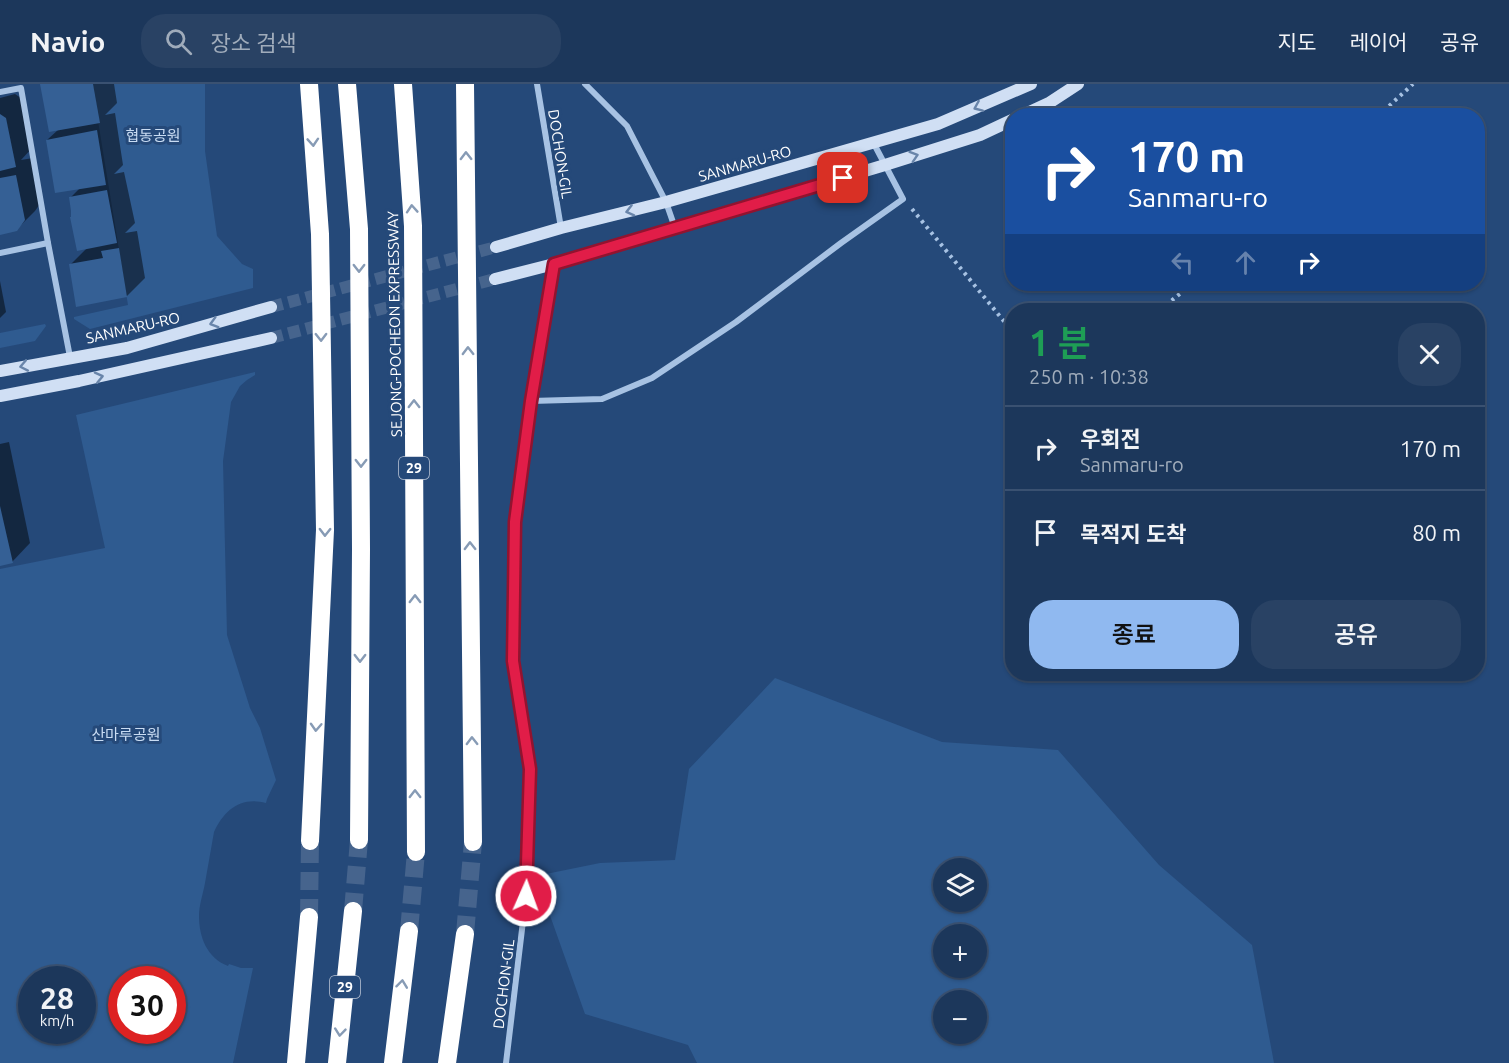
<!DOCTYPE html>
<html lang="ko">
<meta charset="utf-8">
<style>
:root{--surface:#1c375b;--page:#294264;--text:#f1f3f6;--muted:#a0acbb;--line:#3a5171;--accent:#90b9f0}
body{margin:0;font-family:Ubuntu,"Noto Sans KR",sans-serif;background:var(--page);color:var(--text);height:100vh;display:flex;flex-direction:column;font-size:22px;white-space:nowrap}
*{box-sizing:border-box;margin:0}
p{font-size:20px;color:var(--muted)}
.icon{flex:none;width:33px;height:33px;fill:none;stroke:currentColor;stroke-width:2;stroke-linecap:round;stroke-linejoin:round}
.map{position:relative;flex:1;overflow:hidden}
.details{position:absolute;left:1005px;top:219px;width:480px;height:378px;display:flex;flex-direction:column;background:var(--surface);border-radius:24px;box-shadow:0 2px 4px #0004,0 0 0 2px var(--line)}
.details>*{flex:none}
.top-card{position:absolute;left:1005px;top:24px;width:480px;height:183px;border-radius:24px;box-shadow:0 2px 4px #0004,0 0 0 2px var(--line);background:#1a4fa0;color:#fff;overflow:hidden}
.controls{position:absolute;left:933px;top:774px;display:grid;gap:12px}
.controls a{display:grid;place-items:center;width:54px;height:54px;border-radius:50%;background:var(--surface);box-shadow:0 2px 4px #0004,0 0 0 2px var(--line);font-size:30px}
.speed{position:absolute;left:18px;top:882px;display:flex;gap:12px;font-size:30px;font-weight:700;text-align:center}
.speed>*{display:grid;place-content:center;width:78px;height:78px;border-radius:50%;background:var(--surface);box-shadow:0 2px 4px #0004,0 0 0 2px var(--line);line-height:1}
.speed small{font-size:15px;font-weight:400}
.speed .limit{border:9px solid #d22;background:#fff;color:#111}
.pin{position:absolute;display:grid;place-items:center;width:51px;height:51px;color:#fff;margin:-26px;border-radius:12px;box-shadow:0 3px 9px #0006}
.me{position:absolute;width:66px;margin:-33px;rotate:2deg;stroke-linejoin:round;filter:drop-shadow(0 0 4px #0008)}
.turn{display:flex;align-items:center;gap:21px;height:126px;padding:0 24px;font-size:27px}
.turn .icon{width:78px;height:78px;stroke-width:2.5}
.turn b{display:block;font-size:42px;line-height:51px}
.lanes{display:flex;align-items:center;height:57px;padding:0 24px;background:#0003;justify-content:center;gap:30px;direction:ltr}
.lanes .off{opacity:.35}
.round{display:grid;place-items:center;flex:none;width:63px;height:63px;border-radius:24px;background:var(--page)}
.headline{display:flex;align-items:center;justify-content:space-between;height:102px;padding:0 24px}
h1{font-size:36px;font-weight:600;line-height:45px;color:#1e9e55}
.button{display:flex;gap:12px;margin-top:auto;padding:12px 24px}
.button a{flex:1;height:69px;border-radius:24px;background:var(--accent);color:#111;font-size:24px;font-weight:600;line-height:69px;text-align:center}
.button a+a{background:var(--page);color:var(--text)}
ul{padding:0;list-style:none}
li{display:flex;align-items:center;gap:18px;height:84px;padding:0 24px;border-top:2px solid var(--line)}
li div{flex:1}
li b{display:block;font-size:22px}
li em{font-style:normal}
header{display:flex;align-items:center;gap:36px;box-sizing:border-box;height:84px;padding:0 30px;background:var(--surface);border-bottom:2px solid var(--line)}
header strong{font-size:28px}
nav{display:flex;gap:33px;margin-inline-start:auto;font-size:21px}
.search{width:420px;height:54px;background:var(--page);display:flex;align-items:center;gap:15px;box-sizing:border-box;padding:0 21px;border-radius:24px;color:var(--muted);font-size:22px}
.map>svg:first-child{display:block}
</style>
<header>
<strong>Navio</strong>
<div class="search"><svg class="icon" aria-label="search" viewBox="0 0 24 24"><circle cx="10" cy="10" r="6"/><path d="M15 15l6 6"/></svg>장소 검색</div>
<nav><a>지도</a><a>레이어</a><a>공유</a></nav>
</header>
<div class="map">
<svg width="1509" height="979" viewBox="0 0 1509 979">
<rect width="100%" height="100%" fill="#254979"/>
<g fill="#2f5b90" fill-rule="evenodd">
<path d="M92,0H205V67L217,152L242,180L253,185V204L90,245L74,235V233L128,221Z"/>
<path d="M45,240L46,242L35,257L0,264V249Z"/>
<path d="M255,288V291L247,296L240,302L231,318L223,377L227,551L250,624L260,644L276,696L267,715L266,719C241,712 224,726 214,748C211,765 208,782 205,799C203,810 199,821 199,832C199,853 207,874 228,882L229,880L241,884H253L233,979H0V485L105,464L76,331ZM32,896H82V946H32ZM122,896H172V946H122Z"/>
<path d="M775,594L942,658L1058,666L1159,781L1252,861L1274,979H697L688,961L585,930L536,792L600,779L675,776L689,685ZM976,784V818H944V784ZM976,850V884H944V850ZM976,916V950H944V916Z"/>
</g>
<g fill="#0007">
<path d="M42,0H114L117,19L105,31L115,29L123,81L114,90L124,88L135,139L125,149L137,147L145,194L127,212L70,181L88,163L70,114L80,104L47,56L59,45Z"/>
<path d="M15,10L24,16L33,63L21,76L33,74L42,117L35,127L16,146L0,150V14Z"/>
<path d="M0,197L6,228L0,234Z"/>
<path d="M9,358L30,459L12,478L0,480V360Z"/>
</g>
<g fill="#356095">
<path d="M40,0H93L100,39L49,48Z"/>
<path d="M0,30L6,34L16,83L0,87Z"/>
<path d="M97,46L106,101L55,109L46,56Z"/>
<path d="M16,91L25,136L17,147L0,151V94Z"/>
<path d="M107,106L117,159L77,167L70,133H71V127L69,113Z"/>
<path d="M119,164L127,213L76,223L69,180L103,174L101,167Z"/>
<path d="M0,422L13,479L0,482Z"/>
</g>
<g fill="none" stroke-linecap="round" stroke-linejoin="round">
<g stroke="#46648d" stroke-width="12" stroke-dasharray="12 6" stroke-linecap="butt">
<path d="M271,223L496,163"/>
<path d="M271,254L495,195"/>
</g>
<g stroke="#46648d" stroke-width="18" stroke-dasharray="18 9" stroke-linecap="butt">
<path d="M353,827L359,756"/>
<path d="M309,833L310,757"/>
<path d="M409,847L416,768"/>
<path d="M465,850L473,758"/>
</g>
<g stroke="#a7c2e3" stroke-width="4" stroke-dasharray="3 4.5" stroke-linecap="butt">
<path d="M1378,32L1413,0"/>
<path d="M912,125L1012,247"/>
<path d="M1160,226L1192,200"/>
</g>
<g stroke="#a7c2e3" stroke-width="6">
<path d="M537,0L561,144"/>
<path d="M585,0L627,42L666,118L675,144"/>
<path d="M0,8L21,4L48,159L70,273"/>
<path d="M0,169L48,159"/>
<path d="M531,317L602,315L652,294L736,238L841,159L903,115L873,58"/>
<path d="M506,979L526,812L530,685L513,577L515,438L531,317L554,180"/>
</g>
<g stroke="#d0dff4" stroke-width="12">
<path d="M1021,32L1049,19L1078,0"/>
<path d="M496,163L561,144L666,118L938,40L1031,0"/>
<path d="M495,195L554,180L885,81L980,51L1012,36"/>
<path d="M0,287L127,264L271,223"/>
<path d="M0,312L79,297L271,254"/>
</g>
<g stroke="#fff" stroke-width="18">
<path d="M309,0L320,150L325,446L310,757"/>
<path d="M347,0L359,145L361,465L359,756"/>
<path d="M403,0L413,142L416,768"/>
<path d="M465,0L473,758"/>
<path d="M296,979L309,833"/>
<path d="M337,979L353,827"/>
<path d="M393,979L409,847"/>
<path d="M447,979L465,850"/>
</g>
</g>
<defs><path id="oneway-chevron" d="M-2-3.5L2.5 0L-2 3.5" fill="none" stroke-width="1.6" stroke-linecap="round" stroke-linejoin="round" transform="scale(1.5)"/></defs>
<g stroke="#6985aa">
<use href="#oneway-chevron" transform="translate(978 23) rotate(157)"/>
<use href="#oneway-chevron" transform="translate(914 72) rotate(-18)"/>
<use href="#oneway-chevron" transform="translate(630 127) rotate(166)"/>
<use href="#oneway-chevron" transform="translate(214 239) rotate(164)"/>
<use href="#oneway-chevron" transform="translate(24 282) rotate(169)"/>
<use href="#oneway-chevron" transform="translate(99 293) rotate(-13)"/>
</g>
<g stroke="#879bb5">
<use href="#oneway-chevron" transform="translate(313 58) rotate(86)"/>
<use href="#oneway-chevron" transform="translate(466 72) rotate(-91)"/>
<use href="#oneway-chevron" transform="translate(412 125) rotate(-94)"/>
<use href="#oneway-chevron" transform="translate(359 184) rotate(90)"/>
<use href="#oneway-chevron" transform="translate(321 253) rotate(89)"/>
<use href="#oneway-chevron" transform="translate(468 267) rotate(-91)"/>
<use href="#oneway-chevron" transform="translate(414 320) rotate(-90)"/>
<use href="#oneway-chevron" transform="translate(361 379) rotate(90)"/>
<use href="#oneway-chevron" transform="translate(325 448) rotate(91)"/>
<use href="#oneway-chevron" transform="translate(470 462) rotate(-91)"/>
<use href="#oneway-chevron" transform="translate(415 515) rotate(-90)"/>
<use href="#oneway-chevron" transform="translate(360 574) rotate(90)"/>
<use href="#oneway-chevron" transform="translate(316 643) rotate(93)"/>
<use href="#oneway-chevron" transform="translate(472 657) rotate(-91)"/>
<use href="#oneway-chevron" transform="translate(415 710) rotate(-90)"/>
<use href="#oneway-chevron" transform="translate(402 900) rotate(-83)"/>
<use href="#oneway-chevron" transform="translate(340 948) rotate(96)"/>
</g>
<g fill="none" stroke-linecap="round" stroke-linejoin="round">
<defs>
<path id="route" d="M526,812L530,685L513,577L515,438L531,317L554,180L843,94"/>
</defs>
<use href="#route" stroke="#92132f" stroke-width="15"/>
<use href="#route" stroke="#e11d48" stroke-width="10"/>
</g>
<g text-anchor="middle" stroke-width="6" stroke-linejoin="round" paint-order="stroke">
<g fill="#254979" stroke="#bec8d7" stroke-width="1.5">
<rect x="399" y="373" width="30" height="22" rx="4.5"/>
<rect x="330" y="892" width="30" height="22" rx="4.5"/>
</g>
<g font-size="14" font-weight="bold" fill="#fff">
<text x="414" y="389">29</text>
<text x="345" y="908">29</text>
</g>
<g font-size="15" fill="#c9dcf3" stroke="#254979">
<text x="153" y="57">협동공원</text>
<text x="126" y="656">산마루공원</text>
</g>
<g font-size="15" fill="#fff" stroke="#254979">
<text transform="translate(560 70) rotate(81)" y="5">DOCHON-GIL</text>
<text transform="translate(745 80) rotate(-16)" y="5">SANMARU-RO</text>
<text transform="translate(395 240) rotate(-91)" y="5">SEJONG-POCHEON EXPRESSWAY</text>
<text transform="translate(133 244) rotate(-13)" y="5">SANMARU-RO</text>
<text transform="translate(504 900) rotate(-83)" y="5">DOCHON-GIL</text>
</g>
</g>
</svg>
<div class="controls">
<a><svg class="icon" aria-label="layers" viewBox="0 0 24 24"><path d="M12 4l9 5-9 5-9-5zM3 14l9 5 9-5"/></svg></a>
<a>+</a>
<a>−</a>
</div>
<div class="speed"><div>28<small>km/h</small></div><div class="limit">30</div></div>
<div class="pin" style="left:843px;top:94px;background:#d93025"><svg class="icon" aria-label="arrive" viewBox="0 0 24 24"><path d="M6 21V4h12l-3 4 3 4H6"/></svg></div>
<svg class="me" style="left:526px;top:812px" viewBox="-20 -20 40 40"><circle r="17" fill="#e11d48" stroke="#fff" stroke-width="3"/><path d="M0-11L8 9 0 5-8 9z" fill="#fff"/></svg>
<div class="top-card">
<div class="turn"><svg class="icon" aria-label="right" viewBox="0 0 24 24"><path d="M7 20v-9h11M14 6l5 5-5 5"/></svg><div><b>170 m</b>Sanmaru-ro</div></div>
<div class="lanes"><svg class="icon off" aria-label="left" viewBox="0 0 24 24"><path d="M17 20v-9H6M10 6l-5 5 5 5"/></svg><svg class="icon off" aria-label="ahead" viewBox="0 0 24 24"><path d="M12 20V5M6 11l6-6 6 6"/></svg><svg class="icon" aria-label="right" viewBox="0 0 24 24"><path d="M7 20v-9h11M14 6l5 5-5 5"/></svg></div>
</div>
<section class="details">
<div class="headline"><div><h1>1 분</h1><p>250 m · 10:38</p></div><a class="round"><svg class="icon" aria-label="close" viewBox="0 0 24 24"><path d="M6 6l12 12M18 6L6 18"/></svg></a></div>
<ul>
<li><svg class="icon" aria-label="right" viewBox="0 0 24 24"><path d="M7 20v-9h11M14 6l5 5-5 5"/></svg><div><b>우회전</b><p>Sanmaru-ro</p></div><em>170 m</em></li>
<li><svg class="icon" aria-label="arrive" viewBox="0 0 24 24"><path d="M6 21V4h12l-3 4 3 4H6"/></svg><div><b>목적지 도착</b></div><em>80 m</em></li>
</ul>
<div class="button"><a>종료</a><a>공유</a></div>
</section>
</div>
